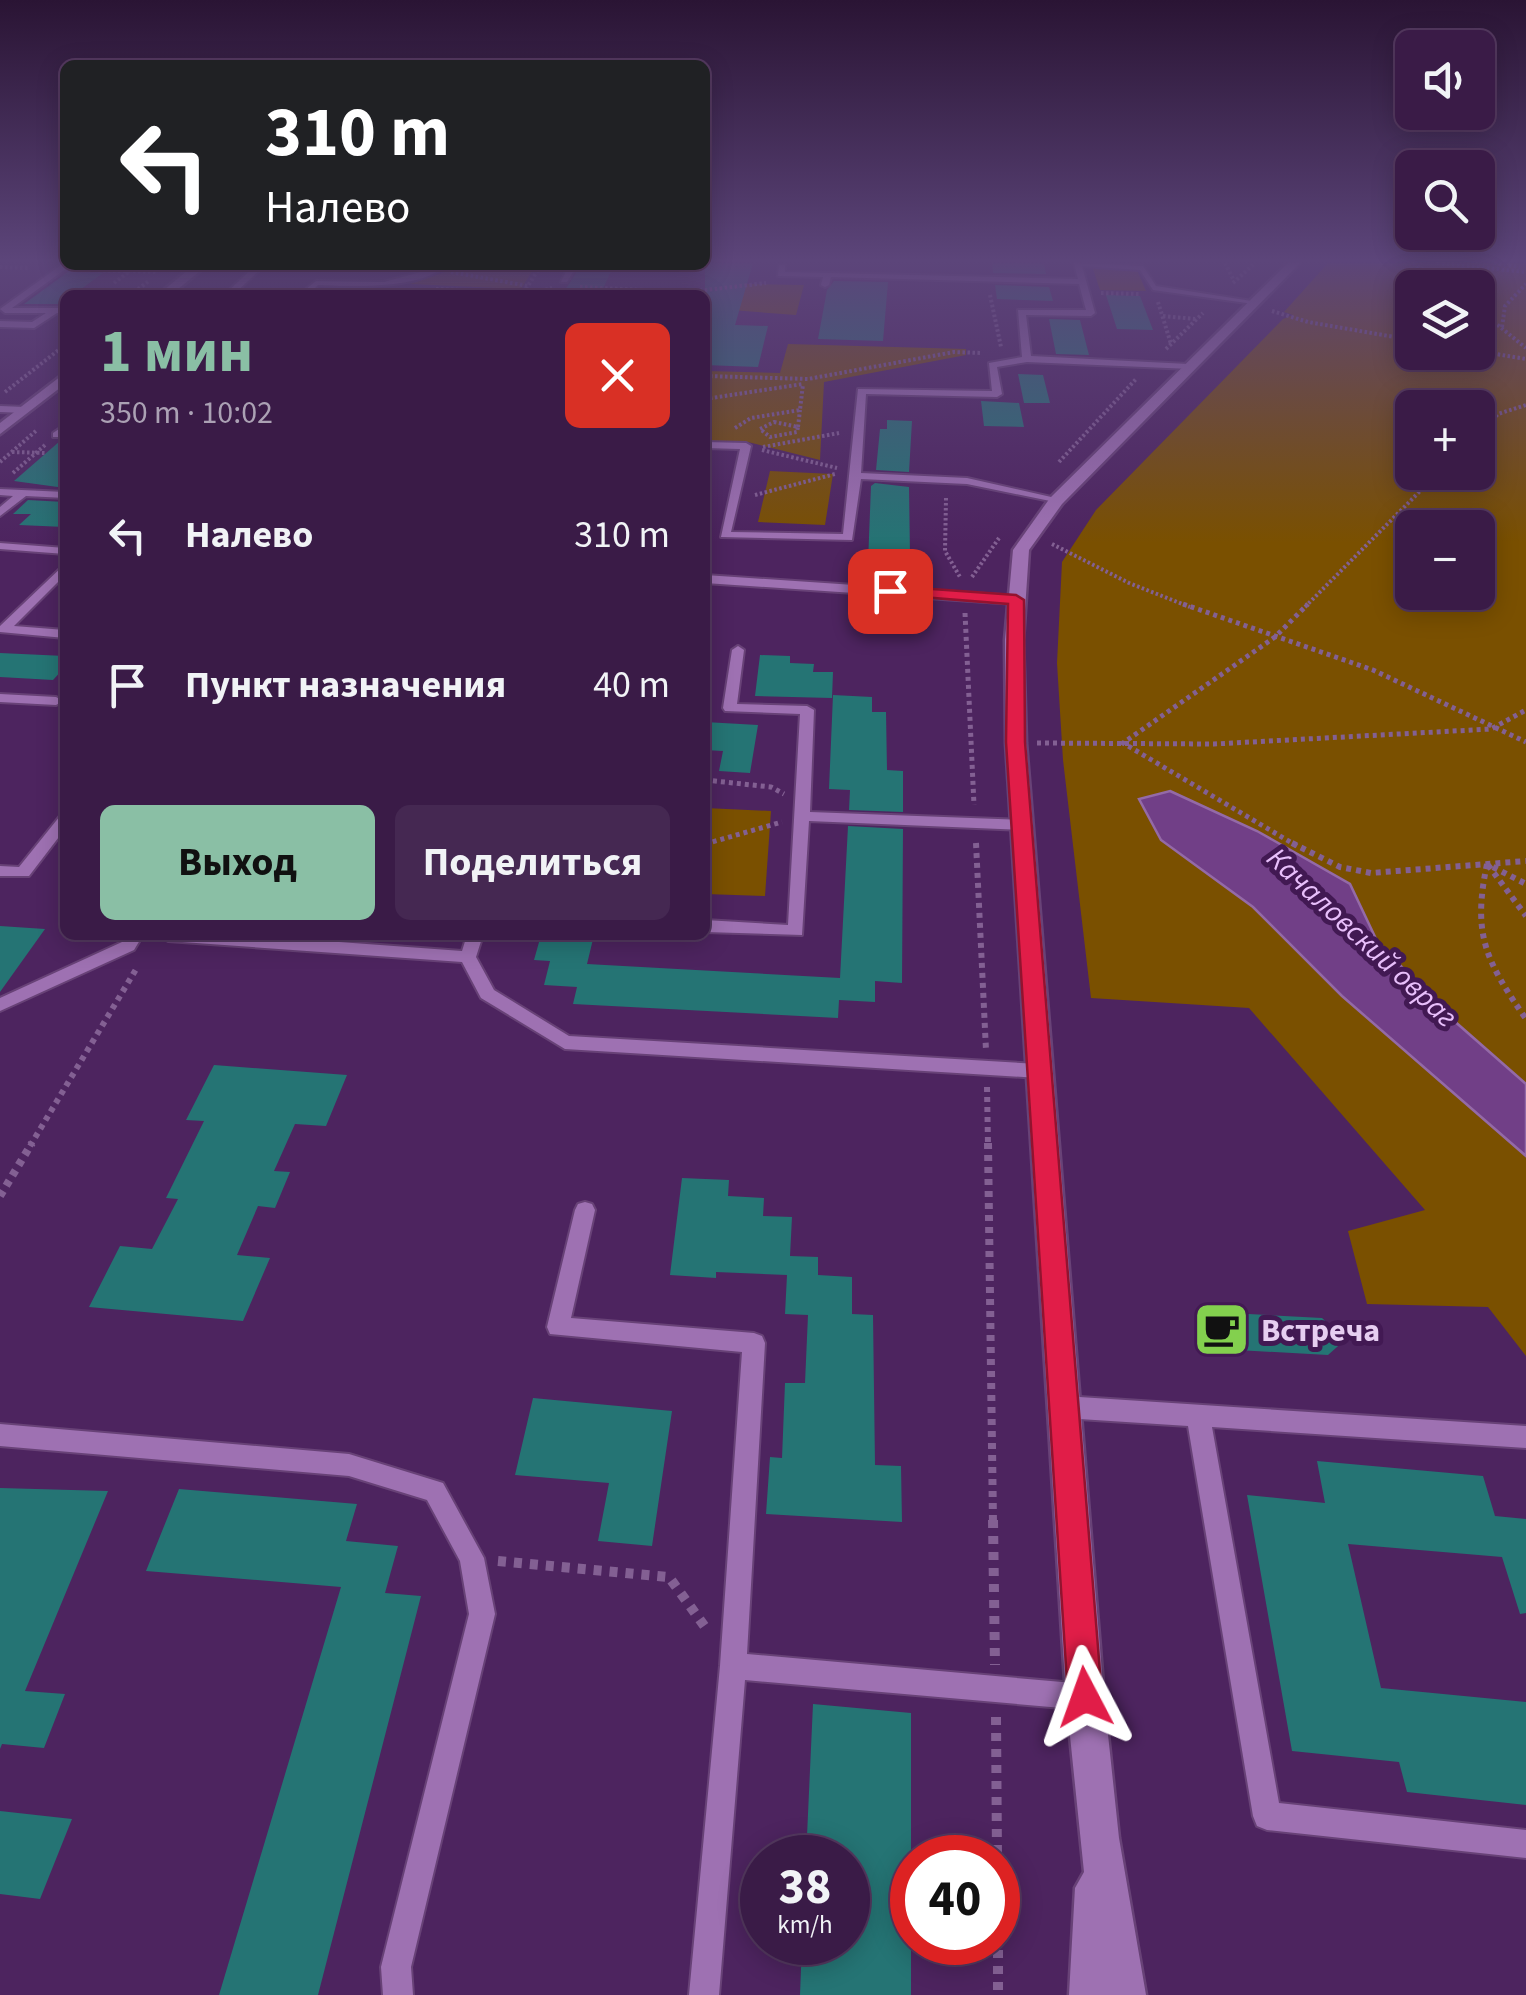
<!DOCTYPE html>
<html lang="ru">
<meta charset="utf-8">
<style>
:root{--surface:#3a1b47;--page:#452852;--text:#f1f3f6;--muted:#aba1b4;--line:#543960;--accent:#8abfa5}
body{margin:0;font-family:"Source Sans 3",sans-serif;background:var(--page);color:var(--text);height:100vh;display:flex;flex-direction:column;font-size:38px;white-space:nowrap}
*{box-sizing:border-box;margin:0}
p{font-size:32px;color:var(--muted)}
.icon{flex:none;width:55px;height:55px;fill:none;stroke:currentColor;stroke-width:2;stroke-linecap:round;stroke-linejoin:round}
.map{position:relative;flex:1;overflow:hidden}
.drawer{position:absolute;left:60px;top:290px;width:650px;height:650px;display:flex;flex-direction:column;background:var(--surface);border-radius:15px;box-shadow:0 5px 25px #0003,0 0 0 2px var(--line)}
.drawer>*{flex:none}
.top-card{position:absolute;left:60px;top:60px;width:650px;height:210px;border-radius:15px;box-shadow:0 5px 25px #0003,0 0 0 2px var(--line);background:#202124;color:#fff;overflow:hidden}
.buttons{position:absolute;left:1395px;top:30px;display:grid;gap:20px}
.buttons a{display:grid;place-items:center;width:100px;height:100px;border-radius:15px;background:var(--surface);box-shadow:0 5px 25px #0003,0 0 0 2px var(--line);font-size:50px}
.speed{position:absolute;left:740px;top:1835px;display:flex;gap:20px;font-size:50px;font-weight:700;text-align:center}
.speed>*{display:grid;place-content:center;width:130px;height:130px;border-radius:50%;background:var(--surface);box-shadow:0 5px 25px #0003,0 0 0 2px var(--line);line-height:1}
.speed small{font-size:25px;font-weight:400}
.speed .limit{border:15px solid #d22;background:#fff;color:#111}
.pin{position:absolute;display:grid;place-items:center;width:85px;height:85px;color:#fff;margin:-42px;border-radius:20px;box-shadow:0 5px 15px #0006}
.me{position:absolute;width:110px;margin:-55px;rotate:356deg;stroke-linejoin:round;filter:drop-shadow(0 0 8px #0008)}
.turn{display:flex;align-items:center;gap:35px;height:210px;padding:0 40px;font-size:45px}
.turn .icon{width:130px;height:130px;stroke-width:2.5}
.turn b{display:block;font-size:70px;line-height:85px}
.round{display:grid;place-items:center;flex:none;width:105px;height:105px;border-radius:15px;background:var(--page)}
.overview{display:flex;align-items:center;justify-content:space-between;height:170px;padding:0 40px}
h1{font-size:60px;font-weight:700;line-height:75px;color:var(--accent)}
.cta{display:flex;gap:20px;margin-top:auto;padding:20px 40px}
.cta a{flex:1;height:115px;border-radius:15px;background:var(--accent);color:#111;font-size:40px;font-weight:700;line-height:115px;text-align:center}
.cta a+a{background:var(--page);color:var(--text)}
ul{padding:0;list-style:none}
li{display:flex;align-items:center;gap:30px;height:150px;padding:0 40px}
li div{flex:1}
li b{display:block;font-size:38px}
li em{font-style:normal}
.map>svg:first-child{display:block}
</style>
<div class="map">
<svg width="1526" height="1995" viewBox="0 0 1526 1995">
<rect width="100%" height="100%" fill="#4d245f"/>
<g fill="#7a5000" fill-rule="evenodd">
<path d="M1328,263H1526V1356L1488,1307L1367,1304L1348,1231L1425,1210L1249,1008L1091,998L1063,760L1057,663L1062,562L1096,510L1283,319L1293,315L1284,312ZM1412,288H1478V352H1412ZM1412,408H1478V472H1412ZM1412,528H1478V592H1412Z"/>
<path d="M453,265H536L521,289L410,284L448,271Z"/>
<path d="M1093,269L1137,270L1146,291L1100,290Z"/>
<path d="M746,284L804,285L796,315L705,308Z"/>
<path d="M788,344L966,349V355L824,382L820,460L748,442L705,441V371L780,373Z"/>
<path d="M770,471L833,474L825,525L758,522Z"/>
<path d="M705,808L771,811L765,896L705,894Z"/>
</g>
<path fill="#713f87" stroke="#946aa7" stroke-width="2.5" d="M1170,791L1257,831L1350,884L1377,941L1452,1019L1526,1084V1156L1342,996L1253,907L1161,840L1139,799Z"/>
<g fill="#257474">
<path d="M705,263H753L735,325L768,326L758,367L705,365Z"/>
<path d="M992,263H1040L1044,264L1046,274L993,273Z"/>
<path d="M581,265H614L600,295H562Z"/>
<path d="M68,272L103,273L73,295H65L60,304H24Z"/>
<path d="M834,281L888,282L883,341L818,339L827,290Z"/>
<path d="M995,285L1049,287L1053,301L997,299Z"/>
<path d="M1106,295L1140,296L1153,330L1117,329Z"/>
<path d="M1049,319L1080,320L1089,355L1056,354Z"/>
<path d="M1018,374L1043,375L1050,403H1024Z"/>
<path d="M981,401L1019,403L1024,427L984,426Z"/>
<path d="M887,420L912,421L909,472L876,470L880,429H887Z"/>
<path d="M65,438V488L14,481L60,441Z"/>
<path d="M875,483L909,487L910,555H892V564L868,563L871,486Z"/>
<path d="M28,500L65,502V527L19,525L31,514H13Z"/>
<path d="M0,653L65,656V667L53,680L0,677Z"/>
<path d="M760,655L790,656V663L814,664L813,672H833L832,698L755,696Z"/>
<path d="M833,695L872,697V712H886L887,770L903,771V812L849,810L850,790L829,789Z"/>
<path d="M705,722L758,725L750,773L719,771L723,751L705,750Z"/>
<path d="M848,826L903,829L902,983L875,981V1002L839,1000L838,1018L573,1004L577,987L544,985L550,961L534,960L541,935H594L587,964L840,978Z"/>
<path d="M0,926L45,929L0,992Z"/>
<path d="M214,1065L347,1075L326,1126L295,1124L274,1171L290,1172L275,1208L258,1206L237,1255L270,1258L243,1321L89,1307L120,1246L152,1249L178,1199L166,1198L204,1121L186,1120Z"/>
<path d="M682,1178L729,1180L728,1196L764,1198L763,1216L792,1217L790,1256L818,1257V1275L852,1277V1314L873,1315L875,1465L901,1466L902,1522L766,1514L770,1457L782,1458L785,1383H805L808,1315L785,1314L787,1275L716,1272V1278L670,1275Z"/>
<path d="M1211,1312L1322,1318L1346,1339L1328,1355L1219,1349L1201,1329Z"/>
<path d="M533,1398L672,1411L652,1546L598,1541L609,1483L515,1475Z"/>
<path d="M1317,1461L1483,1476L1495,1516L1526,1519V1613L1520,1614L1502,1557L1348,1544L1381,1688L1526,1702V1805L1407,1792L1399,1762L1292,1751L1247,1495L1325,1503Z"/>
<path d="M0,1488L108,1491L25,1691L65,1694L44,1748L2,1744L0,1749Z"/>
<path d="M179,1489L357,1504L346,1541L398,1546L385,1593L421,1596L318,1995H219L341,1587L146,1571Z"/>
<path d="M813,1704L911,1713V1995H800L802,1942H848V1858H806Z"/>
<path d="M0,1811L72,1819L40,1899L0,1894Z"/>
</g>
<g fill="none" stroke-linecap="round" stroke-linejoin="round">
<defs>
<g id="service">
<path d="M64,263L71,265L12,308H65V314L57,313L34,328L0,327V321L32,322L46,313H5L0,309Z"/>
<path d="M1074,263L1143,266L1156,286L1258,302L1254,304L1153,290L1140,270L1082,266L1095,313L1091,316L1026,315L1031,356L1188,364L1191,365V369L1027,362L997,367L1002,394L997,397L866,394L861,473L967,478L1060,499V503L967,484L861,479L852,540L721,537L740,449L705,448V442L746,443L751,446L731,532L843,534L858,389L992,391L989,363L1022,357L1018,310H1086L1079,284L831,277L829,285L825,287L821,285L823,277L778,276L779,265H785V272L1078,279Z"/>
<path d="M256,265H265L233,295H224Z"/>
<path d="M436,265H444C424,290 349,286 318,285L308,295H299L316,281L384,282L432,269Z"/>
<path d="M569,265H577L567,282H561Z"/>
<path d="M101,290L105,292L102,295H93Z"/>
<path d="M0,406L25,407L30,410L25,413L0,412Z"/>
<path d="M65,425V433L61,437H53V433Z"/>
<path d="M0,489L65,492V498L26,496L0,516V507L13,496L0,495Z"/>
<path d="M0,543L65,548V554L0,549Z"/>
<path d="M65,564V575L14,626L65,630V638L0,632V626Z"/>
<path d="M705,575L1016,596L1022,600L1016,604L705,583Z"/>
<path d="M738,646L744,650L737,704L807,706L814,710L810,812L1022,820L1030,825L1022,830L809,821L802,935L705,932V920L788,925L800,714L725,711L723,708L732,650Z"/>
<path d="M0,694L56,697L63,701L56,705L0,702Z"/>
<path d="M65,814V829L29,876H0V866L19,867L60,816Z"/>
<path d="M127,935H143L134,950L0,1011V998L122,942Z"/>
<path d="M160,935H245L462,951L467,935H483L476,957L494,990L569,1036L1039,1064L1046,1066L1048,1071L1046,1076L1039,1078L565,1049L481,998L462,962L168,941Z"/>
<path d="M585,1202L592,1204L595,1210L571,1318L754,1333L762,1336L765,1343L747,1654L1085,1684L1094,1688L1098,1697L1094,1706L1085,1710L745,1680L719,1995H689L720,1666L742,1352L550,1334L547,1327L575,1210L578,1204Z"/>
<path d="M1064,1396L1526,1426V1448L1212,1427L1279,1803L1526,1830V1858L1267,1830L1257,1826L1253,1816L1188,1426L1064,1418L1056,1414L1053,1407L1056,1400Z"/>
<path d="M0,1424L349,1454L443,1483L484,1558L495,1614L411,1967L413,1995H383L381,1967L469,1614L460,1561L427,1500L349,1476L0,1446Z"/>
</g>
<g id="tertiary">
<path d="M1288,263H1300L1062,504L1029,550L1023,640L1026,743L1104,1697L1119,1838L1146,1995H1069L1075,1888L1084,1872L1066,1697L1006,743L1005,640L1013,550L1050,498Z"/>
<path d="M194,265H207L171,295H158Z"/>
<path d="M65,373V384L0,434V423Z"/>
</g>
</defs>
<use href="#service" stroke="#684277" stroke-width="4"/>
<use href="#tertiary" stroke="#684277" stroke-width="5"/>
<g stroke="#836093" stroke-width="4" stroke-dasharray="2.5 2.5" stroke-linecap="butt">
<path d="M1225,263L1234,281"/>
<path d="M1413,263L1451,288"/>
<path d="M1437,263L1526,272"/>
<path d="M1494,263L1520,267"/>
<path d="M0,267L30,268"/>
<path d="M83,270L156,272"/>
<path d="M451,272L528,286"/>
<path d="M114,283L138,265"/>
<path d="M1233,283L1255,263"/>
<path d="M580,287L689,292L766,283"/>
<path d="M436,289L533,293L552,288"/>
<path d="M526,289L541,265"/>
<path d="M1101,293L1139,294"/>
<path d="M130,295L149,281"/>
<path d="M990,295L1001,347"/>
<path d="M1158,302L1171,344"/>
<path d="M1478,309L1526,348"/>
<path d="M1272,311L1308,322L1412,340"/>
<path d="M1163,316L1195,319"/>
<path d="M1502,327L1505,306L1526,284"/>
<path d="M1166,349L1203,313"/>
<path d="M1478,351L1526,359"/>
<path d="M705,376L808,379L954,352L981,353"/>
<path d="M5,392L65,345"/>
<path d="M705,399L803,384"/>
<path d="M774,422L798,427L797,432L770,437L760,429Z"/>
<path d="M798,427L800,410"/>
<path d="M735,428L751,418L800,410L803,384"/>
<path d="M1478,434L1498,414L1526,405"/>
<path d="M763,447L839,433"/>
<path d="M762,450L837,468"/>
<path d="M12,452L46,453"/>
<path d="M0,462L37,430"/>
<path d="M1059,462L1136,379"/>
<path d="M13,473L45,445"/>
<path d="M755,495L835,474"/>
<path d="M946,498L945,551L960,577"/>
<path d="M1052,544L1129,583L1190,607"/>
<path d="M972,577L999,538"/>
<path d="M1305,607L1439,472"/>
</g>
<g stroke="#836093" stroke-width="5" stroke-dasharray="4 4" stroke-linecap="butt">
<path d="M1183,604L1373,670L1526,742"/>
<path d="M965,613L974,805"/>
<path d="M1037,743L1214,744L1491,729L1526,710"/>
<path d="M705,780L771,787L784,794"/>
<path d="M705,844L782,822"/>
<path d="M1297,846L1123,743L1275,637L1308,604"/>
</g>
<g stroke="#836093" stroke-width="6" stroke-dasharray="5 5" stroke-linecap="butt">
<path d="M976,843L986,1050"/>
<path d="M1292,843L1340,867L1371,873L1526,861"/>
<path d="M1487,864C1472,935 1486,961 1526,1019"/>
<path d="M1488,865L1526,916"/>
<path d="M1493,867L1526,884"/>
<path d="M987,1087L988,1146"/>
<path d="M30,1146L138,966"/>
</g>
<g stroke="#836093" stroke-width="8" stroke-dasharray="6 6" stroke-linecap="butt">
<path d="M988,1143L993,1523"/>
<path d="M0,1196L32,1143"/>
</g>
<g stroke="#836093" stroke-width="10" stroke-dasharray="8 8" stroke-linecap="butt">
<path d="M993,1520L995,1665"/>
<path d="M498,1561L669,1577L708,1631"/>
<path d="M996,1717L997,1858"/>
<path d="M998,1886V1995"/>
</g>
<use href="#service" fill="#9e71b2" fill-rule="evenodd"/>
<use href="#tertiary" fill="#9e71b2" fill-rule="evenodd"/>
</g>
<linearGradient id="sky" x2="0" y2="1"><stop stop-color="#2a1434"/><stop offset="0.48" stop-color="#5c457a"/><stop offset="1" stop-color="#5c457a" stop-opacity="0"/></linearGradient>
<rect width="1526" height="543" fill="url(#sky)"/>
<path fill="#e11d48" stroke="#92132f" stroke-width="2.5" d="M890,586L1016,595L1024,600L1025,742L1102,1697L1097,1709L1085,1714L1073,1709L1068,1697L1006,742L1008,604L884,594V588Z"/>
<defs>
<symbol id="cafe-square" viewBox="-11 -11 22 22"><rect x="-9" y="-9" width="18" height="18" rx="4" fill="#83d04e" stroke="#421953"/><path d="M-5.5-4.5H6V0H3Q3 3.5 0 3.5H-2.5Q-5.5 3.5-5.5 0ZM3-3.2v2h1.7v-2ZM-6 4.5H4V6H-6Z" fill="#111"/></symbol>
</defs>
<g fill-rule="evenodd">
<use href="#cafe-square" x="1190" y="1298" width="63" height="63"/>
</g>
<g text-anchor="middle" stroke-width="10" stroke-linejoin="round" paint-order="stroke">
<g font-size="30" font-style="italic" fill="#e8bffb" stroke="#421953">
<text transform="translate(1362 937) rotate(43)" y="10">Качаловский овраг</text>
</g>
<g font-size="32" font-weight="bold" fill="#e6cef1" stroke="#421953" text-anchor="start">
<text x="1261" y="1341">Встреча</text>
</g>
</g>
</svg>
<div class="buttons">
<a><svg class="icon" aria-label="sound" viewBox="0 0 24 24"><path d="M4 9h4l5-4v14l-5-4H4zM17 9q2 3 0 6"/></svg></a>
<a><svg class="icon" aria-label="search" viewBox="0 0 24 24"><circle cx="10" cy="10" r="6"/><path d="M15 15l6 6"/></svg></a>
<a><svg class="icon" aria-label="layers" viewBox="0 0 24 24"><path d="M12 4l9 5-9 5-9-5zM3 14l9 5 9-5"/></svg></a>
<a>+</a>
<a>−</a>
</div>
<div class="speed"><div>38<small>km/h</small></div><div class="limit">40</div></div>
<div class="pin" style="left:890px;top:591px;background:#d93025"><svg class="icon" aria-label="arrive" viewBox="0 0 24 24"><path d="M6 21V4h12l-3 4 3 4H6"/></svg></div>
<svg class="me" style="left:1085px;top:1697px" viewBox="-20 -20 40 40"><path d="M0-17L14 15 0 8-14 15z" fill="#e11d48" stroke="#fff" stroke-width="4"/></svg>
<div class="top-card">
<div class="turn"><svg class="icon" aria-label="left" viewBox="0 0 24 24"><path d="M17 20v-9H6M10 6l-5 5 5 5"/></svg><div><b>310 m</b>Налево</div></div>
</div>
<section class="drawer">
<div class="overview"><div><h1>1 мин</h1><p>350 m · 10:02</p></div><a class="round" style="background:#d93025;color:#fff"><svg class="icon" aria-label="close" viewBox="0 0 24 24"><path d="M6 6l12 12M18 6L6 18"/></svg></a></div>
<ul>
<li><svg class="icon" aria-label="left" viewBox="0 0 24 24"><path d="M17 20v-9H6M10 6l-5 5 5 5"/></svg><div><b>Налево</b></div><em>310 m</em></li>
<li><svg class="icon" aria-label="arrive" viewBox="0 0 24 24"><path d="M6 21V4h12l-3 4 3 4H6"/></svg><div><b>Пункт назначения</b></div><em>40 m</em></li>
</ul>
<div class="cta"><a>Выход</a><a>Поделиться</a></div>
</section>
</div>
